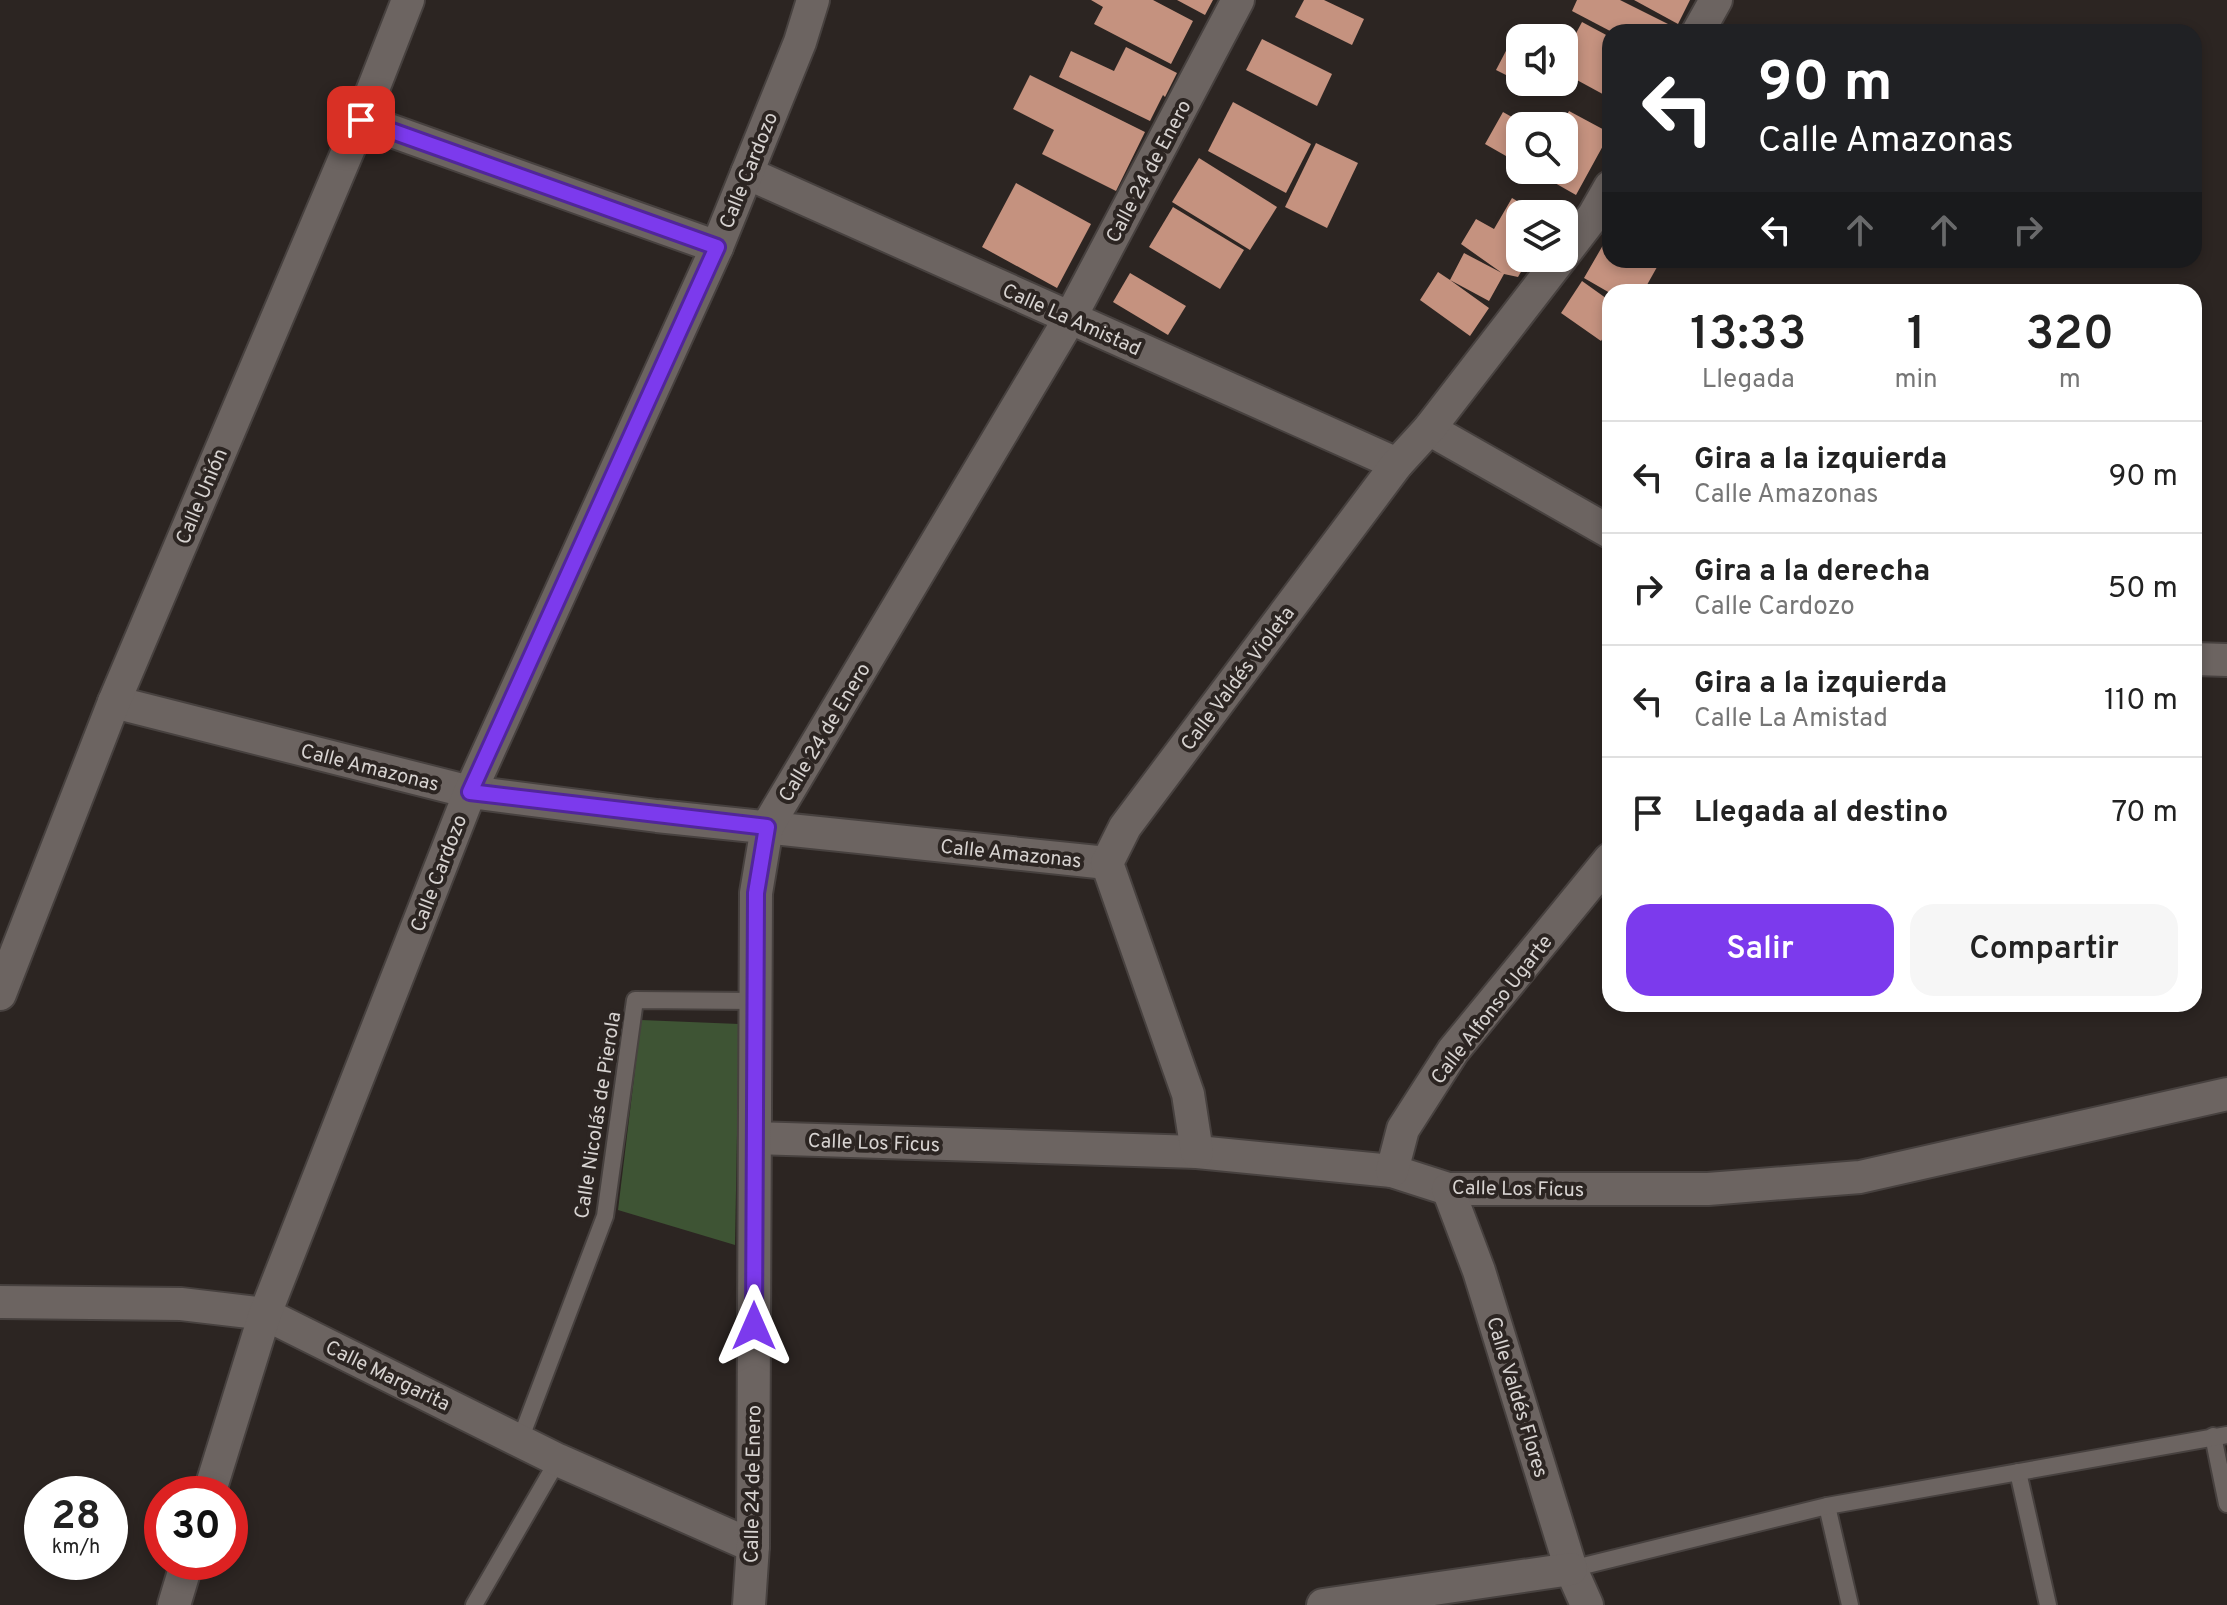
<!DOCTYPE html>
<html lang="es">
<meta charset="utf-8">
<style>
:root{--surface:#fff;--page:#f6f6f6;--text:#222;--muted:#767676;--line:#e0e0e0;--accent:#7c3aed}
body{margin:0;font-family:Overpass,sans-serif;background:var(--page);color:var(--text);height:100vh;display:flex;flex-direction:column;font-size:30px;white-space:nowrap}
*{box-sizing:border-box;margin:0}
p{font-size:26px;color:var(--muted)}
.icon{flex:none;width:44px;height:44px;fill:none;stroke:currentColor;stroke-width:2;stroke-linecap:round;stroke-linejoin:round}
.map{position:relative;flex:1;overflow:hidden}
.sheet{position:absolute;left:1602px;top:284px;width:600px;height:728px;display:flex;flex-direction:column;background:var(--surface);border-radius:24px;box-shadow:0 4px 12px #0003}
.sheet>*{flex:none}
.banner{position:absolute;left:1602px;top:24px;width:600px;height:244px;border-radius:24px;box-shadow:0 4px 12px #0003;background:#202124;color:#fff;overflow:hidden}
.controls{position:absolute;left:1506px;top:24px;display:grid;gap:16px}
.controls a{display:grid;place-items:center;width:72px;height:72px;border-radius:16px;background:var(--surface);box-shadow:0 4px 12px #0003;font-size:40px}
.speed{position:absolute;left:24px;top:1476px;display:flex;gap:16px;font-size:40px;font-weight:700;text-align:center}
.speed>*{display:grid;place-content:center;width:104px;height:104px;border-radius:50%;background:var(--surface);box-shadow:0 4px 12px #0003;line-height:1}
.speed small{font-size:20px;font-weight:400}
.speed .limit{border:12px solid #d22;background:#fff;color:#111}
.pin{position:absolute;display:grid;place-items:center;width:68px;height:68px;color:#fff;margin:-34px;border-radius:16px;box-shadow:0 4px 12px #0006}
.me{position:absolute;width:88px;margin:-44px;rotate:0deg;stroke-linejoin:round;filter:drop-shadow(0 0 6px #0008)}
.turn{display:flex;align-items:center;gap:28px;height:168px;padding:0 24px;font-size:36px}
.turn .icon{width:104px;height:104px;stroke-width:2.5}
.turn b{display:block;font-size:56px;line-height:68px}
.lanes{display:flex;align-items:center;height:76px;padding:0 24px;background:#0003;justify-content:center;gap:40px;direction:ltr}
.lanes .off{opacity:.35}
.eta{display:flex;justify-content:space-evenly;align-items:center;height:136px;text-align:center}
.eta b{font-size:48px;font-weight:600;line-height:56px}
.button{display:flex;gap:16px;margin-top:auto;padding:16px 24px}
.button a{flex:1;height:92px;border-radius:24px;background:var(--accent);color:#fff;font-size:32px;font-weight:600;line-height:92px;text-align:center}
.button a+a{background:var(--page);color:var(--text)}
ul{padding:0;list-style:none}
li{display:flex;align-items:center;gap:24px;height:112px;padding:0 24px;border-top:2px solid var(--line)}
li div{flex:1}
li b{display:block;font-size:30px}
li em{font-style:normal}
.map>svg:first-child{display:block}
</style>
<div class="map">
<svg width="2227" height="1605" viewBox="0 0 2227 1605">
<rect width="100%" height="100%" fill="#2c2522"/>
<path fill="#3e5434" d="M641,1020L739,1024L735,1245L618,1210Z"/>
<g fill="#c5927f">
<path d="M1091,0H1153L1193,21L1171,64L1094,24L1103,7Z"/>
<path d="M1177,0H1213L1205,15Z"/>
<path d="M1304,0H1324L1364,19L1352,45L1295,17Z"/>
<path d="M1577,0H1620L1672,26L1669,32H1612L1572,11Z"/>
<path d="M1634,0H1690L1678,24Z"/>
<path d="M1582,22L1610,37V98L1564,73V56Z"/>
<path d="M1262,39L1332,74L1317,106L1246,70Z"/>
<path d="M1126,47L1177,73L1165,97L1163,95L1150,121L1059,77L1071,51L1114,71Z"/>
<path d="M1508,47L1520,53V82L1496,70Z"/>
<path d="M1030,75L1145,132L1116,191L1042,154L1054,130L1013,109Z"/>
<path d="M1520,82H1552L1546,94Z"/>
<path d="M1233,102L1311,144L1286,193L1208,151Z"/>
<path d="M1569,111L1610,133L1576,195L1532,170H1564V126H1561Z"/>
<path d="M1503,112L1528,126H1520V164L1485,144Z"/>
<path d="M1316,143L1358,163L1327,228L1285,207Z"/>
<path d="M1199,158L1277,207L1250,250L1172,202Z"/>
<path d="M1016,183L1091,224L1057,288L982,247Z"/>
<path d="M1512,198L1539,214H1520V258H1529L1518,277L1504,274L1489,301L1450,280L1489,308L1470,336L1420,300L1438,272L1450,280L1464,253L1502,273L1461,244L1476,219L1494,229Z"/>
<path d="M1173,207L1244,250L1220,289L1149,247Z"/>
<path d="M1610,233V260H1661L1643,292L1610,293L1584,278Z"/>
<path d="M1130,273L1186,306L1168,335L1113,302Z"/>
<path d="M1582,281L1610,301V328L1601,341L1561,313Z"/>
</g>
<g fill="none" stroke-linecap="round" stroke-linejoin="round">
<defs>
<g id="lane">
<path d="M2213,1436L2227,1504"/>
<path d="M520,1440L605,1216L635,1000L756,1001"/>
<path d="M2018,1472L2048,1605"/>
<path d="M1827,1506L1850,1605"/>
<path d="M1571,1569L1827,1506L2227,1435"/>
<path d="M474,1605L558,1460"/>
</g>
<g id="street">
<path d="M1698,32L1716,0"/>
<path d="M361,120L717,247"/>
<path d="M747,173L1397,464"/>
<path d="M1564,254L1594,215L1610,187"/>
<path d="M1429,429L1610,532"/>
<path d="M2194,659L2227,660"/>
<path d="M114,702L470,792L657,816L1107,863"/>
<path d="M0,994L114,702L361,120L408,0"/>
<path d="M755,1138L1197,1152L1392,1171L1448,1189H1708L1860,1177L2227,1094"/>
<path d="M1197,1152L1188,1094L1107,863L1125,827L1397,464L1429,429L1561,258"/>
<path d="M1392,1171L1403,1129L1453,1051L1610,859"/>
<path d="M1448,1189L1479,1271L1571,1569L1587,1605"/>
<path d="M0,1302L181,1304L265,1314L558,1460L753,1546"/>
<path d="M209,1494L265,1314L470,792L717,247L800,42L813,0"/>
<path d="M174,1605L187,1562"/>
<path d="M749,1605L753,1546L756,893L767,827L1070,318L1238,0"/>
<path d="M1323,1605L1571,1569"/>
</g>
</defs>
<use href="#lane" stroke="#47413f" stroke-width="20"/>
<use href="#street" stroke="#47413f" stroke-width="36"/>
<use href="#lane" stroke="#6c6461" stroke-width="16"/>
<use href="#street" stroke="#6c6461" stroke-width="32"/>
</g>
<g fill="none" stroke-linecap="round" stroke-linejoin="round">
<defs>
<path id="route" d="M361,120L717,247L470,792L767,827L756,893L754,1326"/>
</defs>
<use href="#route" stroke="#51269a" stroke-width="20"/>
<use href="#route" stroke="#7c3aed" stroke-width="14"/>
</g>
<g text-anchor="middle" stroke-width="8" stroke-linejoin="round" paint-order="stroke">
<g font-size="20" fill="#d7d3d1" stroke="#2c2522">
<text transform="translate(748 170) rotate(-68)" y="7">Calle Cardozo</text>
<text transform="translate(1148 171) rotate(-62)" y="7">Calle 24 de Enero</text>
<text transform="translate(1072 319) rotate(24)" y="7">Calle La Amistad</text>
<text transform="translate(201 496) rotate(-67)" y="7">Calle Unión</text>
<text transform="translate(1237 678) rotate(-53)" y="7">Calle Valdés Violeta</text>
<text transform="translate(824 732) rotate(-59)" y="7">Calle 24 de Enero</text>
<text transform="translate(370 767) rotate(14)" y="7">Calle Amazonas</text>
<text transform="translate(1011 853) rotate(6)" y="7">Calle Amazonas</text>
<text transform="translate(438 873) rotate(-69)" y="7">Calle Cardozo</text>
<text transform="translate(1491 1009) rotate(-52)" y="7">Calle Alfonso Ugarte</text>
<text transform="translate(597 1115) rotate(-81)" y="7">Calle Nicolás de Pierola</text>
<text transform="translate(874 1142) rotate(2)" y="7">Calle Los Ficus</text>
<text transform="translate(1518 1188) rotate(1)" y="7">Calle Los Ficus</text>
<text transform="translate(388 1375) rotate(26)" y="7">Calle Margarita</text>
<text transform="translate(1518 1397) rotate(73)" y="7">Calle Valdés Flores</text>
<text transform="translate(752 1484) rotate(-89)" y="7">Calle 24 de Enero</text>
</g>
</g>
</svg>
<div class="controls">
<a><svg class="icon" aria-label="sound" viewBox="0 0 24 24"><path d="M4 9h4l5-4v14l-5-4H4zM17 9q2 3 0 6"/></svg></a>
<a><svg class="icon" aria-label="search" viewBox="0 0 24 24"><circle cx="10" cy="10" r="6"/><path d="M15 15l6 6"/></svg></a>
<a><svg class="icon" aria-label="layers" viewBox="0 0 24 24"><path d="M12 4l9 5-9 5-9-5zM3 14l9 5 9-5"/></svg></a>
</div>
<div class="speed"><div>28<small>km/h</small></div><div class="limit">30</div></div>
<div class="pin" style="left:361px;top:120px;background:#d93025"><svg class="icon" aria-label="arrive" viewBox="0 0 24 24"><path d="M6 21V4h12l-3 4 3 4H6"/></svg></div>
<svg class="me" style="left:754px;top:1326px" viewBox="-20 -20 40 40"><path d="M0-17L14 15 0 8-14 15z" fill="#7c3aed" stroke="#fff" stroke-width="4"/></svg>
<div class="banner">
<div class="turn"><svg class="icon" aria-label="left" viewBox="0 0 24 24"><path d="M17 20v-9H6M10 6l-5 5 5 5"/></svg><div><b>90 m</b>Calle Amazonas</div></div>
<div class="lanes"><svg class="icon" aria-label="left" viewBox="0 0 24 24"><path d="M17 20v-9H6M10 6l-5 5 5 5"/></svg><svg class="icon off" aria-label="ahead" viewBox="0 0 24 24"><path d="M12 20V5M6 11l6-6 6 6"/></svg><svg class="icon off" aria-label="ahead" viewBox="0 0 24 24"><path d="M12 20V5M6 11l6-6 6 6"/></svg><svg class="icon off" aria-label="right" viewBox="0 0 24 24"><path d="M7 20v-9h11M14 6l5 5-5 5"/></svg></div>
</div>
<section class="sheet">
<div class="eta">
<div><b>13:33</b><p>Llegada</p></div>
<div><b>1</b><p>min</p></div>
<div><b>320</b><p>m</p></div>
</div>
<ul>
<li><svg class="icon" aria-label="left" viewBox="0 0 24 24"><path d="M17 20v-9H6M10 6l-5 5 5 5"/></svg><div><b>Gira a la izquierda</b><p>Calle Amazonas</p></div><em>90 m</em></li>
<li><svg class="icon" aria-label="right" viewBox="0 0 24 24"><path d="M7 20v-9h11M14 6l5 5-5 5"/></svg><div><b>Gira a la derecha</b><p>Calle Cardozo</p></div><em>50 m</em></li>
<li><svg class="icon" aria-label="left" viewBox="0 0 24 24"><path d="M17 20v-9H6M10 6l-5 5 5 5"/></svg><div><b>Gira a la izquierda</b><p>Calle La Amistad</p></div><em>110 m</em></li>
<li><svg class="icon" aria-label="arrive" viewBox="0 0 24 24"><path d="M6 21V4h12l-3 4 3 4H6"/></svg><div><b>Llegada al destino</b></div><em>70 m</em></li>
</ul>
<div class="button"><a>Salir</a><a>Compartir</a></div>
</section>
</div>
